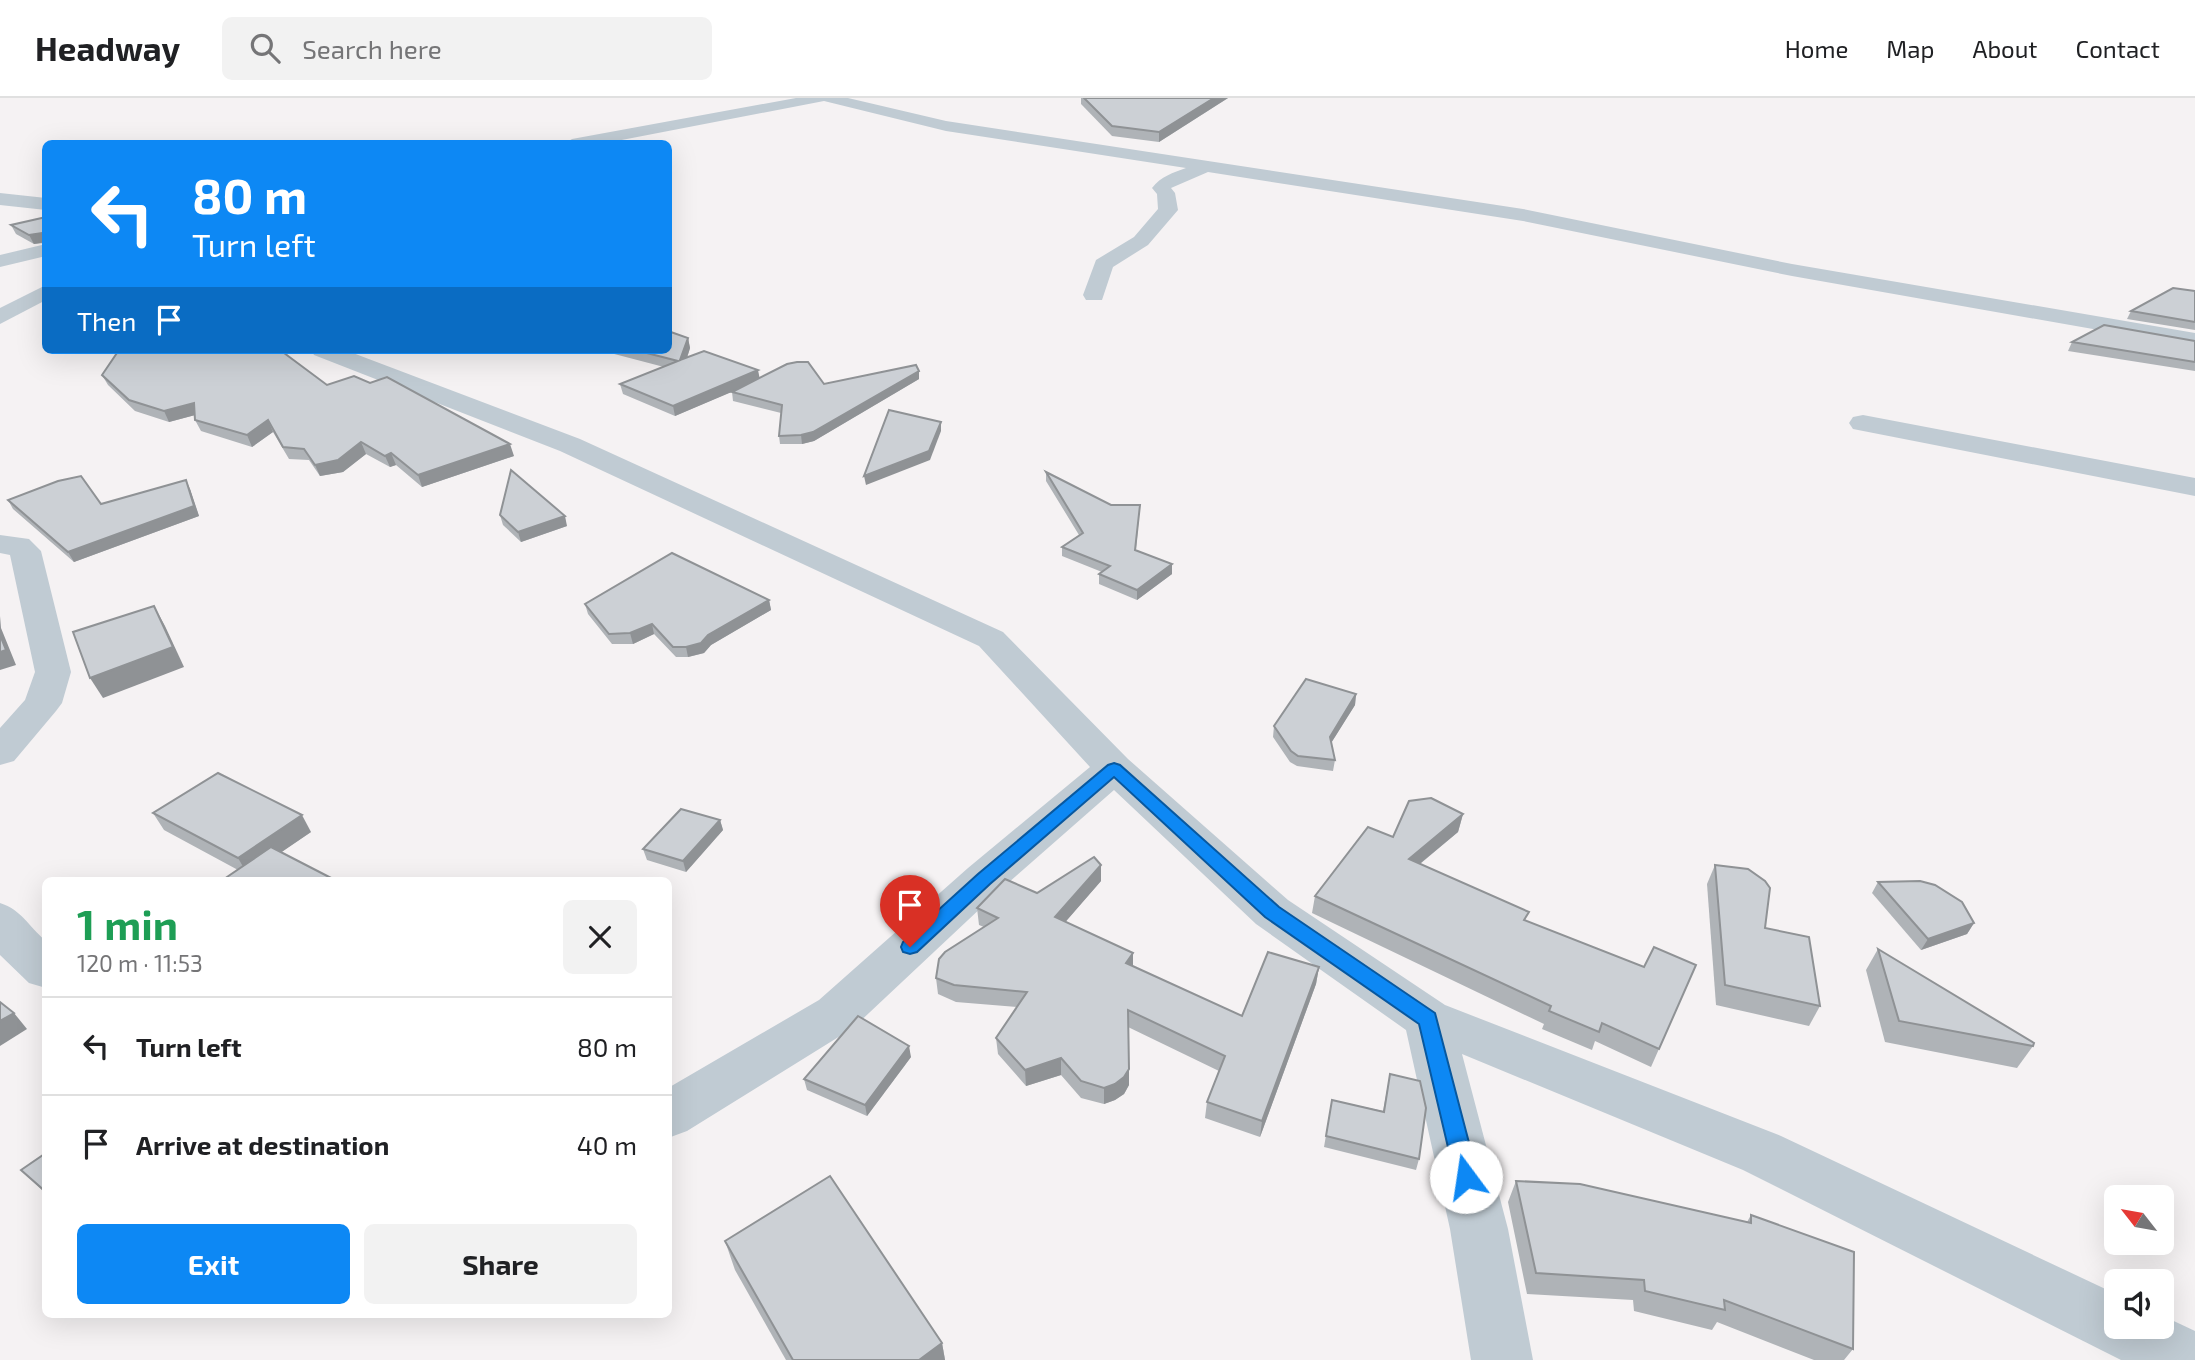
<!DOCTYPE html>
<meta charset="utf-8">
<style>
:root{--surface:#fff;--page:#f2f2f2;--text:#202124;--muted:#757577;--line:#e0e0e0;--accent:#0d88f4}
body{margin:0;font-family:"Exo 2",sans-serif;background:var(--page);color:var(--text);height:100vh;display:flex;flex-direction:column;font-size:26px;white-space:nowrap}
*{box-sizing:border-box;margin:0}
p{font-size:23px;color:var(--muted)}
.icon{flex:none;width:38px;height:38px;fill:none;stroke:currentColor;stroke-width:2;stroke-linecap:round;stroke-linejoin:round}
.map{position:relative;flex:1;overflow:hidden}
.details{position:absolute;left:42px;top:779px;width:630px;height:441px;display:flex;flex-direction:column;background:var(--surface);border-radius:10px;box-shadow:0 7px 28px #0002}
.details>*{flex:none}
.hud{position:absolute;left:42px;top:42px;width:630px;height:214px;border-radius:10px;box-shadow:0 7px 28px #0002;background:#0d88f4;color:#fff;overflow:hidden}
.needle{width:46px;rotate:301deg}
.buttons{position:absolute;left:2104px;top:1087px;display:grid;gap:14px}
.buttons a{display:grid;place-items:center;width:70px;height:70px;border-radius:10px;background:var(--surface);box-shadow:0 7px 28px #0002;font-size:35px}
.pin{position:absolute;display:grid;place-items:center;width:60px;height:60px;color:#fff;margin:-72px -30px;border-radius:50% 50% 50% 0;rotate:-45deg;box-shadow:0 0 7px #0007}
.pin .icon{rotate:45deg}
.me{position:absolute;width:77px;margin:-38px;rotate:346deg;stroke-linejoin:round;filter:drop-shadow(0 0 5px #0008)}
.turn{display:flex;align-items:center;gap:24px;height:147px;padding:0 35px;font-size:32px}
.turn .icon{width:91px;height:91px;stroke-width:2.5}
.turn b{display:block;font-size:49px;line-height:60px}
.then{display:flex;align-items:center;height:66px;padding:0 35px;background:#0003;gap:14px;font-size:26px}
.round{display:grid;place-items:center;flex:none;width:74px;height:74px;border-radius:10px;background:var(--page)}
.headline{display:flex;align-items:center;justify-content:space-between;height:119px;padding:0 35px}
h1{font-size:42px;font-weight:700;line-height:52px;color:#1e9e55}
.button{display:flex;gap:14px;margin-top:auto;padding:14px 35px}
.button a{flex:1;height:80px;border-radius:10px;background:var(--accent);color:#fff;font-size:28px;font-weight:700;line-height:80px;text-align:center}
.button a+a{background:var(--page);color:var(--text)}
ul{padding:0;list-style:none}
li{display:flex;align-items:center;gap:21px;height:98px;padding:0 35px;border-top:2px solid var(--line)}
li div{flex:1}
li b{display:block;font-size:26px}
li em{font-style:normal}
header{display:flex;align-items:center;gap:42px;box-sizing:border-box;height:98px;padding:0 35px;background:var(--surface);border-bottom:2px solid var(--line)}
header strong{font-size:33px}
nav{display:flex;gap:38px;margin-inline-start:auto;font-size:24px}
.search{width:490px;height:63px;background:var(--page);display:flex;align-items:center;gap:18px;box-sizing:border-box;padding:0 24px;border-radius:10px;color:var(--muted);font-size:26px}
.map>svg:first-child{display:block}
</style>
<header>
<strong>Headway</strong>
<div class="search"><svg class="icon" aria-label="search" viewBox="0 0 24 24"><circle cx="10" cy="10" r="6"/><path d="M15 15l6 6"/></svg>Search here</div>
<nav><a>Home</a><a>Map</a><a>About</a><a>Contact</a></nav>
</header>
<div class="map">
<svg width="2195" height="1262" viewBox="0 0 2195 1262">
<rect width="100%" height="100%" fill="#f5f2f3"/>
<g fill="none" stroke-linecap="round" stroke-linejoin="round">
<g fill="#c0cbd3" fill-rule="evenodd">
<path d="M796,0H848L946,23L1523,111L1792,166L2195,235V249L1792,178L1523,123L1208,74L1171,90L1175,95L1178,112L1148,147L1113,169L1102,202H1086L1083,197L1096,162L1134,139L1158,111L1157,96L1152,90C1161,78 1173,75 1186,70L946,33L824,3L601,46H564L572,41Z"/>
<path d="M0,95L46,100V112L0,107Z"/>
<path d="M46,146V158L0,169V157Z"/>
<path d="M46,187V202L0,226V210Z"/>
<path d="M311,252H345L580,341L1003,534L1128,661L1288,802L1445,907L1781,1038L2116,1196V1228H2161V1217L2195,1233V1262H2121L1743,1072L1462,956L1508,1131L1533,1262H1471L1450,1131L1406,932L1256,826L1114,692L1000,792L853,930L687,1033L668,1040V990L819,902L968,770L1090,669L979,548L560,353L314,257Z"/>
<path d="M1863,317L2195,380V398L1853,331L1849,325L1853,319Z"/>
<path d="M0,437L29,441L41,453L71,574L62,605L56,613L14,663L0,667V630L25,602L35,574L10,457L0,455Z"/>
<path d="M0,805C22,812 28,828 46,843V890L29,885L0,857Z"/>
</g>
</g>
<g fill="#afb3b7">
<path d="M1081,0H1228L1159,44L1112,38L1081,6Z"/>
<path d="M46,119V148L44,145L34,146L16,136L11,127Z"/>
<path d="M2195,193V232L2127,221L2131,213Z"/>
<path d="M688,240L690,250L687,260L759,280L824,286L919,273V281L814,343L802,346H780L779,338L781,315L733,303L732,294L733,293L675,318L623,296L620,286L664,269L599,252H668Z"/>
<path d="M2195,243V273L2068,253L2072,244Z"/>
<path d="M102,277L327,287L514,358L422,389L396,367L390,369L366,356L343,374L320,378L309,362L289,361L273,334L252,349L201,333L195,322V317L169,324L135,313L108,287Z"/>
<path d="M1046,374L1111,407H1140L1136,452L1172,466V476L1137,502L1099,486V476L1102,474L1062,458V449L1079,437L1046,383Z"/>
<path d="M190,391L199,418L74,464L13,411L8,402L101,406Z"/>
<path d="M500,417L567,428L521,444L503,427Z"/>
<path d="M769,502L771,512L711,547L704,555L688,559H676L654,536L633,546H612L588,516L585,506Z"/>
<path d="M1356,596L1355,607L1331,645L1335,662L1333,673L1297,668L1290,664L1273,639L1274,628Z"/>
<path d="M153,715L311,734L281,754L335,782H224V781L238,772L164,732Z"/>
<path d="M1463,716L1458,734L1420,766L1526,823L1644,869L1696,867L1651,969L1595,943L1592,952L1542,931L1544,926L1312,815L1315,798L1393,739Z"/>
<path d="M720,722L723,732L686,774L647,762L643,751Z"/>
<path d="M1715,767L1820,908L1809,928L1716,907L1707,786Z"/>
<path d="M1101,783L1065,824L1133,855V868L1242,918L1319,869L1316,886L1260,1039L1205,1020L1207,1004L1219,973L1128,929L1129,987L1124,996L1115,1002L1104,1006L1081,1000L1061,977L1026,988L998,956L996,940L1017,909L956,904L938,896L936,880L984,829L979,827L977,810L1037,795Z"/>
<path d="M1878,784L1974,825L1967,836L1921,852L1872,795Z"/>
<path d="M1878,851L2033,948L2017,970L1885,944L1866,872Z"/>
<path d="M911,959L867,1018L807,992L804,981Z"/>
<path d="M1390,976L1419,1061L1416,1072L1324,1049L1332,1002L1383,1013Z"/>
<path d="M46,1055V1096L21,1072Z"/>
<path d="M1516,1083L1747,1124L1751,1117L1853,1251L1844,1262H1814L1717,1224L1712,1232L1634,1213L1633,1202L1527,1196L1508,1104Z"/>
<path d="M725,1143L942,1245L945,1262H786L735,1172Z"/>
</g>
<g fill="#8f9295">
<path d="M1214,0H1228L1159,44V34Z"/>
<path d="M43,135L46,144L34,146L29,137Z"/>
<path d="M688,240L690,250L683,272L680,262Z"/>
<path d="M758,272L760,282L675,318L673,308Z"/>
<path d="M919,273V281L814,343L802,346L801,337Z"/>
<path d="M194,305L199,316L169,324L164,313Z"/>
<path d="M268,322L273,334L252,349L247,337Z"/>
<path d="M941,324V333L930,362L866,387L864,378Z"/>
<path d="M361,344L366,356L343,374L320,378L315,367Z"/>
<path d="M510,346L514,358L422,389L418,377Z"/>
<path d="M391,355L396,367L390,369L385,358Z"/>
<path d="M186,382L190,391L199,418L74,464L68,454Z"/>
<path d="M565,418L567,428L521,444L518,434Z"/>
<path d="M1172,466V476L1137,502V492Z"/>
<path d="M769,502L771,512L711,547L704,555L688,559L686,549Z"/>
<path d="M154,508L165,528L184,569L103,600L90,580Z"/>
<path d="M0,518L1,530L16,567L0,572Z"/>
<path d="M652,526L654,536L633,546L630,535Z"/>
<path d="M1356,596L1355,607L1328,650L1330,639Z"/>
<path d="M1463,716L1458,734L1405,778L1409,761Z"/>
<path d="M302,717L311,734L248,777L238,760Z"/>
<path d="M720,722L723,732L686,774L683,763Z"/>
<path d="M1101,767V783L1055,836V819Z"/>
<path d="M1974,825L1967,836L1921,852L1928,841Z"/>
<path d="M1133,855V872L1126,865Z"/>
<path d="M1319,869L1316,886L1260,1039L1262,1023Z"/>
<path d="M14,915L27,931L0,948V923Z"/>
<path d="M909,948L911,959L867,1018L865,1007Z"/>
<path d="M1061,960V977L1026,988L1025,972Z"/>
<path d="M1129,971V987L1124,996L1115,1002L1104,1006V990Z"/>
<path d="M942,1245L945,1262H919Z"/>
</g>
<g fill="#ccd0d5" stroke="#8f9295" stroke-width="2">
<path d="M1084,0H1214L1159,34L1112,28Z"/>
<path d="M46,119V145L44,144L43,135L29,137L11,127Z"/>
<path d="M2173,190L2195,193V224L2131,213Z"/>
<path d="M2104,227L2195,243V264L2072,244Z"/>
<path d="M668,233L688,240L680,262L704,253L758,272L673,308L620,286L678,263L635,252H668Z"/>
<path d="M119,252H280L327,287L354,278L370,285L387,279L510,346L418,377L391,355L385,358L361,344L338,362L315,367L304,351L283,349L268,322L247,337L195,322L194,305L164,313L129,302L102,277Z"/>
<path d="M797,264H808L824,286L916,267L919,273L813,334L801,337L779,338L782,307L732,294L787,266Z"/>
<path d="M889,312L941,324L929,353L864,378Z"/>
<path d="M511,372L565,418L518,434L500,417Z"/>
<path d="M1046,374L1111,407H1140L1135,452L1172,466L1137,492L1099,476L1110,468L1062,449L1083,435Z"/>
<path d="M81,378L101,406L186,382L194,408L68,454L8,402L58,383Z"/>
<path d="M672,455L769,502L708,537L701,545L686,549H673L652,526L630,535L609,536L585,506Z"/>
<path d="M154,508L173,549L90,580L73,534Z"/>
<path d="M0,537L6,552L0,554Z"/>
<path d="M1306,581L1356,596L1330,639L1335,662L1298,658L1291,653L1274,628Z"/>
<path d="M218,675L302,717L238,760L153,715Z"/>
<path d="M1431,700L1463,716L1409,761L1529,814L1524,822L1644,869L1654,849L1696,867L1659,951L1602,925L1599,934L1549,913L1551,908L1315,798L1368,729L1393,739L1409,703Z"/>
<path d="M681,711L720,722L683,763L643,751Z"/>
<path d="M271,749L335,782H226L224,781Z"/>
<path d="M1094,759L1101,767L1055,819L1133,855L1126,865L1242,918L1268,854L1319,869L1262,1023L1207,1004L1225,958L1128,912L1129,971L1124,979L1115,986L1104,990L1081,983L1061,960L1025,972L996,940L1027,894L954,887L936,880L939,861L945,854L998,820L977,810L1005,781L1037,795Z"/>
<path d="M1715,767L1748,771L1765,783L1770,790L1765,830L1809,839L1820,908L1725,887Z"/>
<path d="M1920,783L1935,787L1962,804L1974,825L1928,841L1878,784Z"/>
<path d="M1878,851L2034,945L2033,948L1899,923Z"/>
<path d="M0,904L14,915L0,923Z"/>
<path d="M858,918L909,948L865,1007L804,981Z"/>
<path d="M1390,976L1420,983L1426,1010L1419,1061L1326,1038L1332,1002L1384,1014Z"/>
<path d="M46,1055V1094L21,1072Z"/>
<path d="M830,1078L942,1245L919,1262H793L725,1143Z"/>
<path d="M1516,1083L1580,1086L1751,1125V1117L1854,1154L1853,1251L1724,1202L1725,1212L1645,1193L1644,1182L1536,1175Z"/>
</g>
<path fill="#0d88f4" stroke="#08589f" stroke-width="2" d="M1114,665L1120,667L1279,809L1435,915L1478,1079L1474,1086L1466,1089L1458,1086L1455,1079L1419,926L1265,819L1114,679L990,786L917,854L910,856L903,854L901,849L903,844L978,776L1108,667Z"/>
</svg>
<div class="buttons">
<a><svg class="needle" viewBox="-14 -14 28 28"><path d="M0-13l5 13h-10z" fill="#e53935"/><path d="M0 13l5-13h-10z" fill="#757577"/></svg></a>
<a><svg class="icon" aria-label="sound" viewBox="0 0 24 24"><path d="M4 9h4l5-4v14l-5-4H4zM17 9q2 3 0 6"/></svg></a>
</div>
<div class="pin" style="left:910px;top:849px;background:#d93025"><svg class="icon" aria-label="arrive" viewBox="0 0 24 24"><path d="M6 21V4h12l-3 4 3 4H6"/></svg></div>
<svg class="me" style="left:1466px;top:1079px" viewBox="-20 -20 40 40"><circle r="19" fill="#fff"/><path d="M0-13L10 11 0 6-10 11z" fill="#0d88f4"/></svg>
<div class="hud">
<div class="turn"><svg class="icon" aria-label="left" viewBox="0 0 24 24"><path d="M17 20v-9H6M10 6l-5 5 5 5"/></svg><div><b>80 m</b>Turn left</div></div>
<div class="then">Then<svg class="icon" aria-label="arrive" viewBox="0 0 24 24"><path d="M6 21V4h12l-3 4 3 4H6"/></svg></div>
</div>
<section class="details">
<div class="headline"><div><h1>1 min</h1><p>120 m · 11:53</p></div><a class="round"><svg class="icon" aria-label="close" viewBox="0 0 24 24"><path d="M6 6l12 12M18 6L6 18"/></svg></a></div>
<ul>
<li><svg class="icon" aria-label="left" viewBox="0 0 24 24"><path d="M17 20v-9H6M10 6l-5 5 5 5"/></svg><div><b>Turn left</b></div><em>80 m</em></li>
<li><svg class="icon" aria-label="arrive" viewBox="0 0 24 24"><path d="M6 21V4h12l-3 4 3 4H6"/></svg><div><b>Arrive at destination</b></div><em>40 m</em></li>
</ul>
<div class="button"><a>Exit</a><a>Share</a></div>
</section>
</div>
